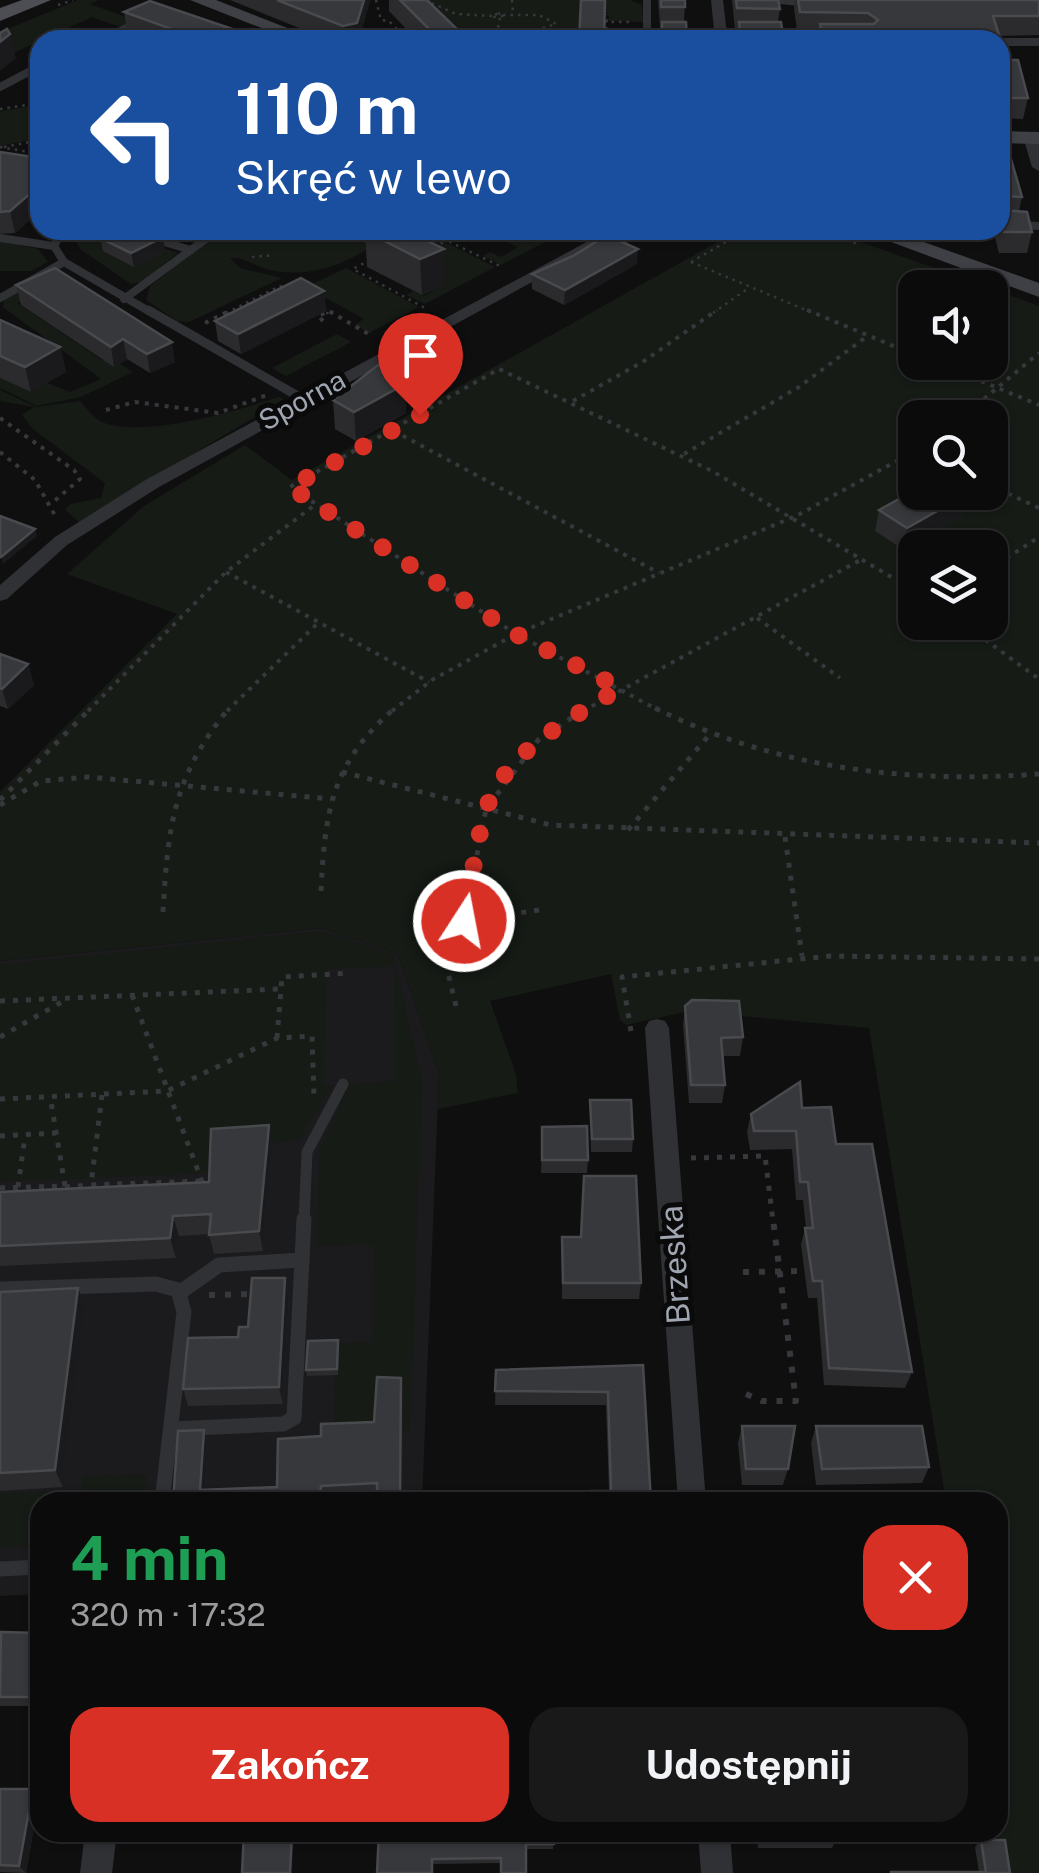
<!DOCTYPE html>
<html lang="pl">
<meta charset="utf-8">
<style>
:root{--surface:#0b0b0c;--page:#19191a;--text:#f1f3f6;--muted:#9a9b9d;--line:#2b2b2d;--accent:#d93025}
body{margin:0;font-family:"Public Sans",sans-serif;background:var(--page);color:var(--text);height:100vh;display:flex;flex-direction:column;font-size:38px;white-space:nowrap}
*{box-sizing:border-box;margin:0}
p{font-size:32px;color:var(--muted)}
.icon{flex:none;width:55px;height:55px;fill:none;stroke:currentColor;stroke-width:2;stroke-linecap:round;stroke-linejoin:round}
.map{position:relative;flex:1;overflow:hidden}
.panel{position:absolute;left:30px;top:1492px;width:978px;height:350px;display:flex;flex-direction:column;background:var(--surface);border-radius:30px;box-shadow:0 2px 8px #0004,0 0 0 2px var(--line)}
.panel>*{flex:none}
.hud{position:absolute;left:30px;top:30px;width:980px;height:210px;border-radius:30px;box-shadow:0 2px 8px #0004,0 0 0 2px var(--line);background:#1a4fa0;color:#fff;overflow:hidden}
.buttons{position:absolute;left:898px;top:270px;display:grid;gap:20px}
.buttons a{display:grid;place-items:center;width:110px;height:110px;border-radius:20px;background:var(--surface);box-shadow:0 2px 8px #0004,0 0 0 2px var(--line);font-size:50px}
.pin{position:absolute;display:grid;place-items:center;width:85px;height:85px;color:#fff;margin:-102px -42px;border-radius:50% 50% 50% 0;rotate:-45deg;box-shadow:0 0 10px #0007}
.pin .icon{rotate:45deg}
.me{position:absolute;width:110px;margin:-55px;rotate:11deg;stroke-linejoin:round;filter:drop-shadow(0 0 8px #0008)}
.turn{display:flex;align-items:center;gap:35px;height:210px;padding:0 40px;font-size:45px}
.turn .icon{width:130px;height:130px;stroke-width:2.5}
.turn b{display:block;font-size:70px;line-height:85px}
.round{display:grid;place-items:center;flex:none;width:105px;height:105px;border-radius:30px;background:var(--page)}
.headline{display:flex;align-items:center;justify-content:space-between;height:170px;padding:0 40px}
h1{font-size:60px;font-weight:700;line-height:75px;color:#1e9e55}
.action{display:flex;gap:20px;margin-top:auto;padding:20px 40px}
.action a{flex:1;height:115px;border-radius:30px;background:var(--accent);color:#fff;font-size:40px;font-weight:700;line-height:115px;text-align:center}
.action a+a{background:var(--page);color:var(--text)}
.map>svg:first-child{display:block}
</style>
<div class="map">
<svg width="1039" height="1873" viewBox="0 0 1039 1873">
<rect width="100%" height="100%" fill="#0f0f10"/>
<path fill="#1b1b1d" d="M321,928L398,954L439,1074L422,1502H40V1594L0,1596V961Z"/>
<g fill="#161b16" fill-rule="evenodd">
<path d="M78,0H98L90,4L126,17L140,11L123,28L92,17L0,59V32Z"/>
<path d="M427,0H630L642,5L643,22L609,21L608,13H580L578,40H463Z"/>
<path d="M40,105V138L0,146V111Z"/>
<path d="M76,230H111L178,253L142,282L131,284L80,249L73,235Z"/>
<path d="M222,230H399C359,255 325,279 275,271C259,269 245,257 230,258L240,268L282,278L189,322L177,321L146,300L150,286Z"/>
<path d="M483,230H568L501,265L483,256L490,252L501,257L518,247Z"/>
<path d="M739,230H827L988,287L915,288V362H990V288L1039,306V1873H1003L997,1833L998,1502H946L869,1028L689,1011L626,1025L620,1020L611,974L490,1001L516,1074L518,1093L438,1109L439,1074L398,954L321,928L0,961V792L177,614L67,574L144,506L245,445L292,480ZM915,418H990V492H915ZM915,548H990V622H915Z"/>
<path d="M431,235L495,267L425,304L406,295L413,291L424,296L444,285L388,257Z"/>
<path d="M0,241L38,249L48,262L31,271H0Z"/>
<path d="M346,268L419,307L369,333L355,325L364,319L306,287Z"/>
<path d="M34,282L42,290L17,303L102,360L110,357L133,372L81,397L37,406L0,388V378L31,392L47,383L70,392L101,379L3,307L4,300Z"/>
<path d="M337,334L351,342L286,376L272,368Z"/>
<path d="M0,390L36,407L80,401C86,407 94,419 102,422C141,439 239,411 278,397L285,399L79,522L65,510L70,504L101,498L105,483L33,429L22,415L34,407L0,401Z"/>
<path d="M321,931L394,955L422,1082L410,1430L334,1432L335,1343L372,1342L374,1245L316,1246L320,1148L349,1084L396,1081L395,966L327,969L323,1085H334L298,1141L216,1146L210,1173L0,1182V965Z"/>
<path d="M142,1474L147,1478L146,1502H40V1546L0,1547V1493L81,1490L83,1476Z"/>
</g>
<g fill="none" stroke-linecap="round" stroke-linejoin="round">
<g stroke="#36383c" stroke-width="2.5" stroke-dasharray="2.5 5" stroke-linecap="butt">
<path d="M376,0L381,20L389,21L407,40"/>
<path d="M425,0L456,14L492,16"/>
<path d="M512,0L513,14"/>
<path d="M58,5L73,0"/>
<path d="M498,13L504,16L492,17Z"/>
<path d="M503,15H539L556,24L560,40"/>
<path d="M500,18L498,26L518,40"/>
<path d="M604,22H631"/>
<path d="M514,37L556,24"/>
<path d="M604,37L634,38"/>
<path d="M606,37L607,14"/>
<path d="M370,40L410,32"/>
<path d="M0,109L40,103"/>
<path d="M0,147L40,154"/>
<path d="M4,147L40,140"/>
<path d="M818,230L857,244"/>
<path d="M429,232L502,267"/>
<path d="M416,238L431,230"/>
<path d="M434,247L456,236"/>
<path d="M252,257L274,255"/>
<path d="M370,260L353,269L425,308"/>
<path d="M691,262L813,313"/>
<path d="M691,262L747,230"/>
<path d="M226,313L280,286L285,288"/>
<path d="M326,313H332"/>
<path d="M713,313L750,287"/>
</g>
<g stroke="#36383c" stroke-width="4" stroke-dasharray="4 6" stroke-linecap="butt">
<path d="M807,310L915,355"/>
<path d="M323,321L318,316L329,311L372,336"/>
<path d="M205,323L231,310"/>
<path d="M935,362L1039,405"/>
<path d="M573,401L644,361L717,310"/>
<path d="M106,410L135,402L218,413L267,395"/>
<path d="M0,418L74,470L80,479L52,503"/>
<path d="M961,418L1039,353"/>
<path d="M394,431L659,573"/>
<path d="M0,452L35,480L57,519"/>
<path d="M684,454L799,387L866,337"/>
<path d="M990,485L1039,508"/>
<path d="M990,569L1039,537"/>
<path d="M226,572L429,682"/>
<path d="M757,618L840,678"/>
<path d="M961,622L1039,679"/>
<path d="M516,634L290,487L499,369L712,471L915,591"/>
<path d="M88,711L226,572L316,504"/>
<path d="M227,711L319,622"/>
<path d="M392,711L432,680L516,634"/>
<path d="M583,711L864,558"/>
<path d="M660,711L516,634L798,515L915,451"/>
</g>
<g stroke="#36383c" stroke-width="5" stroke-dasharray="5 8" stroke-linecap="butt">
<path d="M655,708C775,768 906,784 1039,774"/>
<path d="M342,772L551,825L1039,843"/>
<path d="M0,800L91,708"/>
<path d="M0,805L41,781L88,777L331,799"/>
<path d="M628,830L711,733"/>
<path d="M785,837L802,956"/>
<path d="M321,891C325,812 331,763 395,708"/>
<path d="M539,910L464,921L486,809L539,739L587,708"/>
<path d="M163,912C168,826 173,777 229,708"/>
<path d="M132,995L203,1184"/>
<path d="M0,1001L280,989"/>
<path d="M456,1006L443,952L464,921"/>
<path d="M631,1031L622,977L830,956L1039,959"/>
<path d="M0,1037L67,999"/>
<path d="M277,1038L282,977L350,973"/>
<path d="M102,1095L91,1185L202,1181"/>
<path d="M0,1099L167,1091L277,1038L312,1036L314,1096"/>
<path d="M0,1136L56,1133"/>
<path d="M691,1158L765,1156L773,1221"/>
<path d="M18,1187L25,1136"/>
<path d="M65,1187L91,1185"/>
<path d="M0,1188L65,1186L50,1096"/>
</g>
<g stroke="#36383c" stroke-width="6" stroke-dasharray="6 10" stroke-linecap="butt">
<path d="M743,1272L804,1271"/>
<path d="M209,1295L258,1294"/>
<path d="M746,1394L762,1401H796L773,1219"/>
</g>
<g stroke="#303135" stroke-width="8">
<path d="M647,0V40"/>
<path d="M780,0L810,3"/>
<path d="M647,38H721"/>
<path d="M110,40L105,38L138,23"/>
<path d="M0,87L40,66"/>
<path d="M1000,224L1039,226"/>
<path d="M63,230L54,246L64,262L152,313"/>
<path d="M124,230L191,250"/>
<path d="M0,238L54,246"/>
<path d="M0,298L64,262"/>
<path d="M124,299L218,230"/>
</g>
<path stroke="#303135" stroke-width="9" d="M148,310L303,399"/>
<path stroke="#303135" stroke-width="11" d="M304,1221L307,1152L343,1084"/>
<g stroke="#303135" stroke-width="15">
<path d="M0,1289L156,1284L178,1290L184,1312L162,1502"/>
<path d="M179,1293L219,1265L302,1260"/>
<path d="M172,1429L283,1424L294,1418L304,1219"/>
<path d="M0,1569L40,1567"/>
</g>
<g fill="#303135" fill-rule="evenodd">
<path d="M711,0H723L727,34L865,36L871,40H715Z"/>
<path d="M1000,38H1039V46H1000V40H995Z"/>
<path d="M1030,133L1035,134L1039,144V171L1032,167L1023,137Z"/>
<path d="M609,230H627L159,487L67,545L7,599L0,601V585L55,537L147,479Z"/>
<path d="M657,1019L665,1021L669,1028L706,1502H678L645,1028L649,1021Z"/>
<path d="M85,1832H117L112,1873H80Z"/>
<path d="M698,1832H730L733,1873H701Z"/>
</g>
<g fill="#3e4045" fill-rule="evenodd">
<path d="M190,0H216L318,40H292Z"/>
<path d="M1000,131L1039,132V144L1000,143Z"/>
<path d="M859,230H890L1039,283V297Z"/>
</g>
<path fill="#4c4e54" fill-rule="evenodd" d="M22,0H51L0,21V8Z"/>
</g>
<g fill="#2b2b2e">
<path d="M230,0H370L359,40H329Z"/>
<path d="M389,0H427L468,40H417L389,11Z"/>
<path d="M658,0H685L684,22L687,40H661Z"/>
<path d="M732,0H778L780,9L778,22L783,35V40H738L739,30H735Z"/>
<path d="M795,0H1039V35L1000,36L1007,60L1028,98L1023,119L1000,118V40H818L819,32L797,31L794,8Z"/>
<path d="M124,12L251,40H139L128,36Z"/>
<path d="M1000,121L1022,197L1019,211L1032,232L1027,253H999L993,230H1000Z"/>
<path d="M0,152L40,158V211L15,233L0,234Z"/>
<path d="M148,230H203L188,241Z"/>
<path d="M405,230L445,285L422,295L367,267L365,231Z"/>
<path d="M100,238L165,250L134,267L103,251Z"/>
<path d="M637,264L564,305L532,289V274Z"/>
<path d="M16,285L175,362L150,373L127,359L114,367L21,305Z"/>
<path d="M324,291L326,311L241,354L218,341L215,321Z"/>
<path d="M0,320L60,347L66,372L31,392L0,378Z"/>
<path d="M403,383L405,384L406,413L356,441L335,429L333,400Z"/>
<path d="M969,493L964,514L903,549L875,531L879,510Z"/>
<path d="M0,654L28,664L34,685L8,709L0,706Z"/>
<path d="M685,1006L743,1037L740,1056H722L725,1085L722,1103H689L683,1025Z"/>
<path d="M590,1100L633,1139L632,1152H591Z"/>
<path d="M802,1108L836,1144L912,1372L905,1388L824,1385L817,1298H808L801,1245L805,1228H806L803,1200H796L792,1149L750,1150L747,1132L751,1114Z"/>
<path d="M542,1127L588,1160L587,1173H541Z"/>
<path d="M273,1146L263,1251L214,1254L209,1234L179,1236L176,1258L0,1266V1192L209,1182Z"/>
<path d="M562,1237L641,1283L639,1299H562Z"/>
<path d="M285,1278L289,1296L283,1404L188,1406L183,1389L248,1327Z"/>
<path d="M78,1288L86,1307L63,1487L0,1491V1292Z"/>
<path d="M339,1346L338,1375L307,1376L306,1370Z"/>
<path d="M643,1365L651,1502H590L591,1491H609L606,1405H495L496,1370Z"/>
<path d="M403,1390L402,1502H377V1495L173,1502L204,1430L208,1442L205,1489L277,1487L321,1436L374,1422Z"/>
<path d="M742,1426L788,1469L783,1485H742L738,1443Z"/>
<path d="M816,1426L929,1467L922,1483L816,1485L811,1443Z"/>
<path d="M40,1633V1706H0V1636Z"/>
<path d="M0,1789L39,1797L26,1873L0,1872Z"/>
<path d="M379,1832H554L553,1849H526L501,1863L433,1864V1873H377Z"/>
<path d="M756,1832H835L836,1840L832,1848H758Z"/>
<path d="M981,1840L1010,1873H890L891,1872H979L975,1847Z"/>
</g>
<g fill="#1a1a1c">
<path d="M364,0H370L359,40H344L343,26Z"/>
<path d="M10,34L16,58L0,71V42Z"/>
<path d="M40,185V211L15,233L10,211Z"/>
<path d="M187,230H203L188,241Z"/>
<path d="M163,237L165,250L134,267L131,253Z"/>
<path d="M444,249L445,285L422,295L420,259Z"/>
<path d="M638,249L637,264L564,305L565,290Z"/>
<path d="M324,291L326,311L241,354L238,334Z"/>
<path d="M123,339L127,359L114,367L111,347Z"/>
<path d="M172,342L175,362L150,373L147,354Z"/>
<path d="M60,347L66,372L31,392L25,367Z"/>
<path d="M402,378L403,385L405,384L406,413L356,441L354,412Z"/>
<path d="M969,493L964,514L903,549L907,528Z"/>
<path d="M35,529L37,536L3,564L1,557Z"/>
<path d="M28,664L34,685L8,709L2,689Z"/>
<path d="M269,1125L273,1146L263,1251L259,1231Z"/>
<path d="M173,1216L179,1236L176,1258L170,1238Z"/>
<path d="M285,1278L289,1296L283,1404L279,1387Z"/>
<path d="M78,1288L86,1307L63,1487L55,1470Z"/>
<path d="M401,1378L403,1390L402,1502H400Z"/>
<path d="M204,1430L208,1442L204,1501L200,1490Z"/>
<path d="M321,1486L324,1497L323,1502H319Z"/>
<path d="M33,1789L39,1797L26,1873L19,1866Z"/>
<path d="M292,1832H294L292,1873H290Z"/>
</g>
<g fill="#37383c" stroke="#484a4e" stroke-width="2.5">
<path d="M277,0H364L357,23L343,26Z"/>
<path d="M400,0H427L468,40H440Z"/>
<path d="M581,0H605L604,40H579Z"/>
<rect x="661" y="0" width="24" height="7"/>
<path d="M736,0H778L780,9L737,8Z"/>
<path d="M798,0H1039V16H993L1007,60H1018L1028,98H1000V40H823L820,24H874L878,20L868,13L800,12Z"/>
<path d="M150,1L250,35L240,40H184L191,36L124,12Z"/>
<path d="M662,22H686L687,40H662Z"/>
<path d="M739,22H781L783,35H766L767,40H741Z"/>
<path d="M7,29L10,34L0,42V33Z"/>
<path d="M1000,121L1022,197L1002,196L1000,199Z"/>
<path d="M0,152L40,158V185L10,211L0,212Z"/>
<path d="M1000,207L1003,210L1027,212L1032,232H1004L1000,218Z"/>
<path d="M111,230H140L163,237L131,253L100,238Z"/>
<path d="M367,230H405L444,249L420,259L365,231Z"/>
<path d="M607,235L638,249L565,290L532,274L573,256Z"/>
<path d="M55,268L172,342L147,354L123,339L111,347L16,285Z"/>
<path d="M301,278L324,291L238,334L215,321Z"/>
<path d="M0,320L60,347L25,367L0,356Z"/>
<path d="M378,365L402,378L397,381L405,384L354,412L333,400Z"/>
<path d="M915,490V492L969,493L907,528L879,510Z"/>
<path d="M0,516L35,529L1,557L0,556Z"/>
<path d="M0,654L28,664L2,689L0,688Z"/>
<path d="M692,1000L739,1001L743,1037L721,1038L725,1085H691L685,1006Z"/>
<path d="M800,1082L802,1108L831,1107L836,1144H872L912,1372L829,1368L822,1281H813L805,1228H813L808,1182H800L796,1131H754L751,1114Z"/>
<path d="M590,1100H631L633,1139H592Z"/>
<path d="M269,1125L259,1231L209,1235L211,1214L173,1216L170,1238L0,1246V1192L209,1182L211,1129Z"/>
<path d="M587,1126L588,1160H542V1127Z"/>
<path d="M584,1176H636L641,1283H563L562,1237H581Z"/>
<path d="M252,1278H285L279,1387L183,1389L188,1338L238,1337L239,1327H248Z"/>
<path d="M78,1288L55,1470L0,1473V1292Z"/>
<path d="M338,1340L337,1369L306,1370L308,1341Z"/>
<path d="M643,1365L651,1502H592L591,1491H611L608,1392L495,1391L496,1370Z"/>
<path d="M377,1377L401,1378L400,1502H377V1483L321,1486L319,1502H173L178,1431L204,1430L200,1490L277,1487L278,1439L321,1436V1424L374,1422Z"/>
<path d="M742,1426H795L788,1469H746Z"/>
<path d="M816,1426H922L929,1467L822,1469Z"/>
<path d="M1,1632L40,1633V1697H0Z"/>
<path d="M0,1789H33L19,1866L0,1865Z"/>
<path d="M244,1832H292L290,1873H242Z"/>
<path d="M379,1832H554V1844H526V1873H501V1858L432,1859V1873H377Z"/>
<path d="M760,1832H835L836,1840L761,1841Z"/>
<path d="M981,1840H1005L1010,1873H891V1872H986Z"/>
</g>
<g fill="none" stroke-linecap="round" stroke-linejoin="round">
<path stroke="#d93025" stroke-width="18" stroke-dasharray="0 32.4" d="M420,415L290,487L516,634L620,688C571,719 503,752 485,813C475,848 471,886 464,921"/>
</g>
<g text-anchor="middle" stroke-width="10" stroke-linejoin="round" paint-order="stroke">
<g font-size="28" fill="#a0a6b1" stroke="#0a0a0b">
<text transform="translate(302 400) rotate(-29)" y="10">Sporna</text>
</g>
<g font-size="32" fill="#a0a6b1" stroke="#0a0a0b">
<text transform="translate(675 1265) rotate(-94)" y="11">Brzeska</text>
</g>
</g>
</svg>
<div class="buttons">
<a><svg class="icon" aria-label="sound" viewBox="0 0 24 24"><path d="M4 9h4l5-4v14l-5-4H4zM17 9q2 3 0 6"/></svg></a>
<a><svg class="icon" aria-label="search" viewBox="0 0 24 24"><circle cx="10" cy="10" r="6"/><path d="M15 15l6 6"/></svg></a>
<a><svg class="icon" aria-label="layers" viewBox="0 0 24 24"><path d="M12 4l9 5-9 5-9-5zM3 14l9 5 9-5"/></svg></a>
</div>
<div class="pin" style="left:420px;top:415px;background:#d93025"><svg class="icon" aria-label="arrive" viewBox="0 0 24 24"><path d="M6 21V4h12l-3 4 3 4H6"/></svg></div>
<svg class="me" style="left:464px;top:921px" viewBox="-20 -20 40 40"><circle r="17" fill="#d93025" stroke="#fff" stroke-width="3"/><path d="M0-11L8 9 0 5-8 9z" fill="#fff"/></svg>
<div class="hud">
<div class="turn"><svg class="icon" aria-label="left" viewBox="0 0 24 24"><path d="M17 20v-9H6M10 6l-5 5 5 5"/></svg><div><b>110 m</b>Skręć w lewo</div></div>
</div>
<section class="panel">
<div class="headline"><div><h1>4 min</h1><p>320 m · 17:32</p></div><a class="round" style="background:#d93025;color:#fff"><svg class="icon" aria-label="close" viewBox="0 0 24 24"><path d="M6 6l12 12M18 6L6 18"/></svg></a></div>
<div class="action"><a>Zakończ</a><a>Udostępnij</a></div>
</section>
</div>
